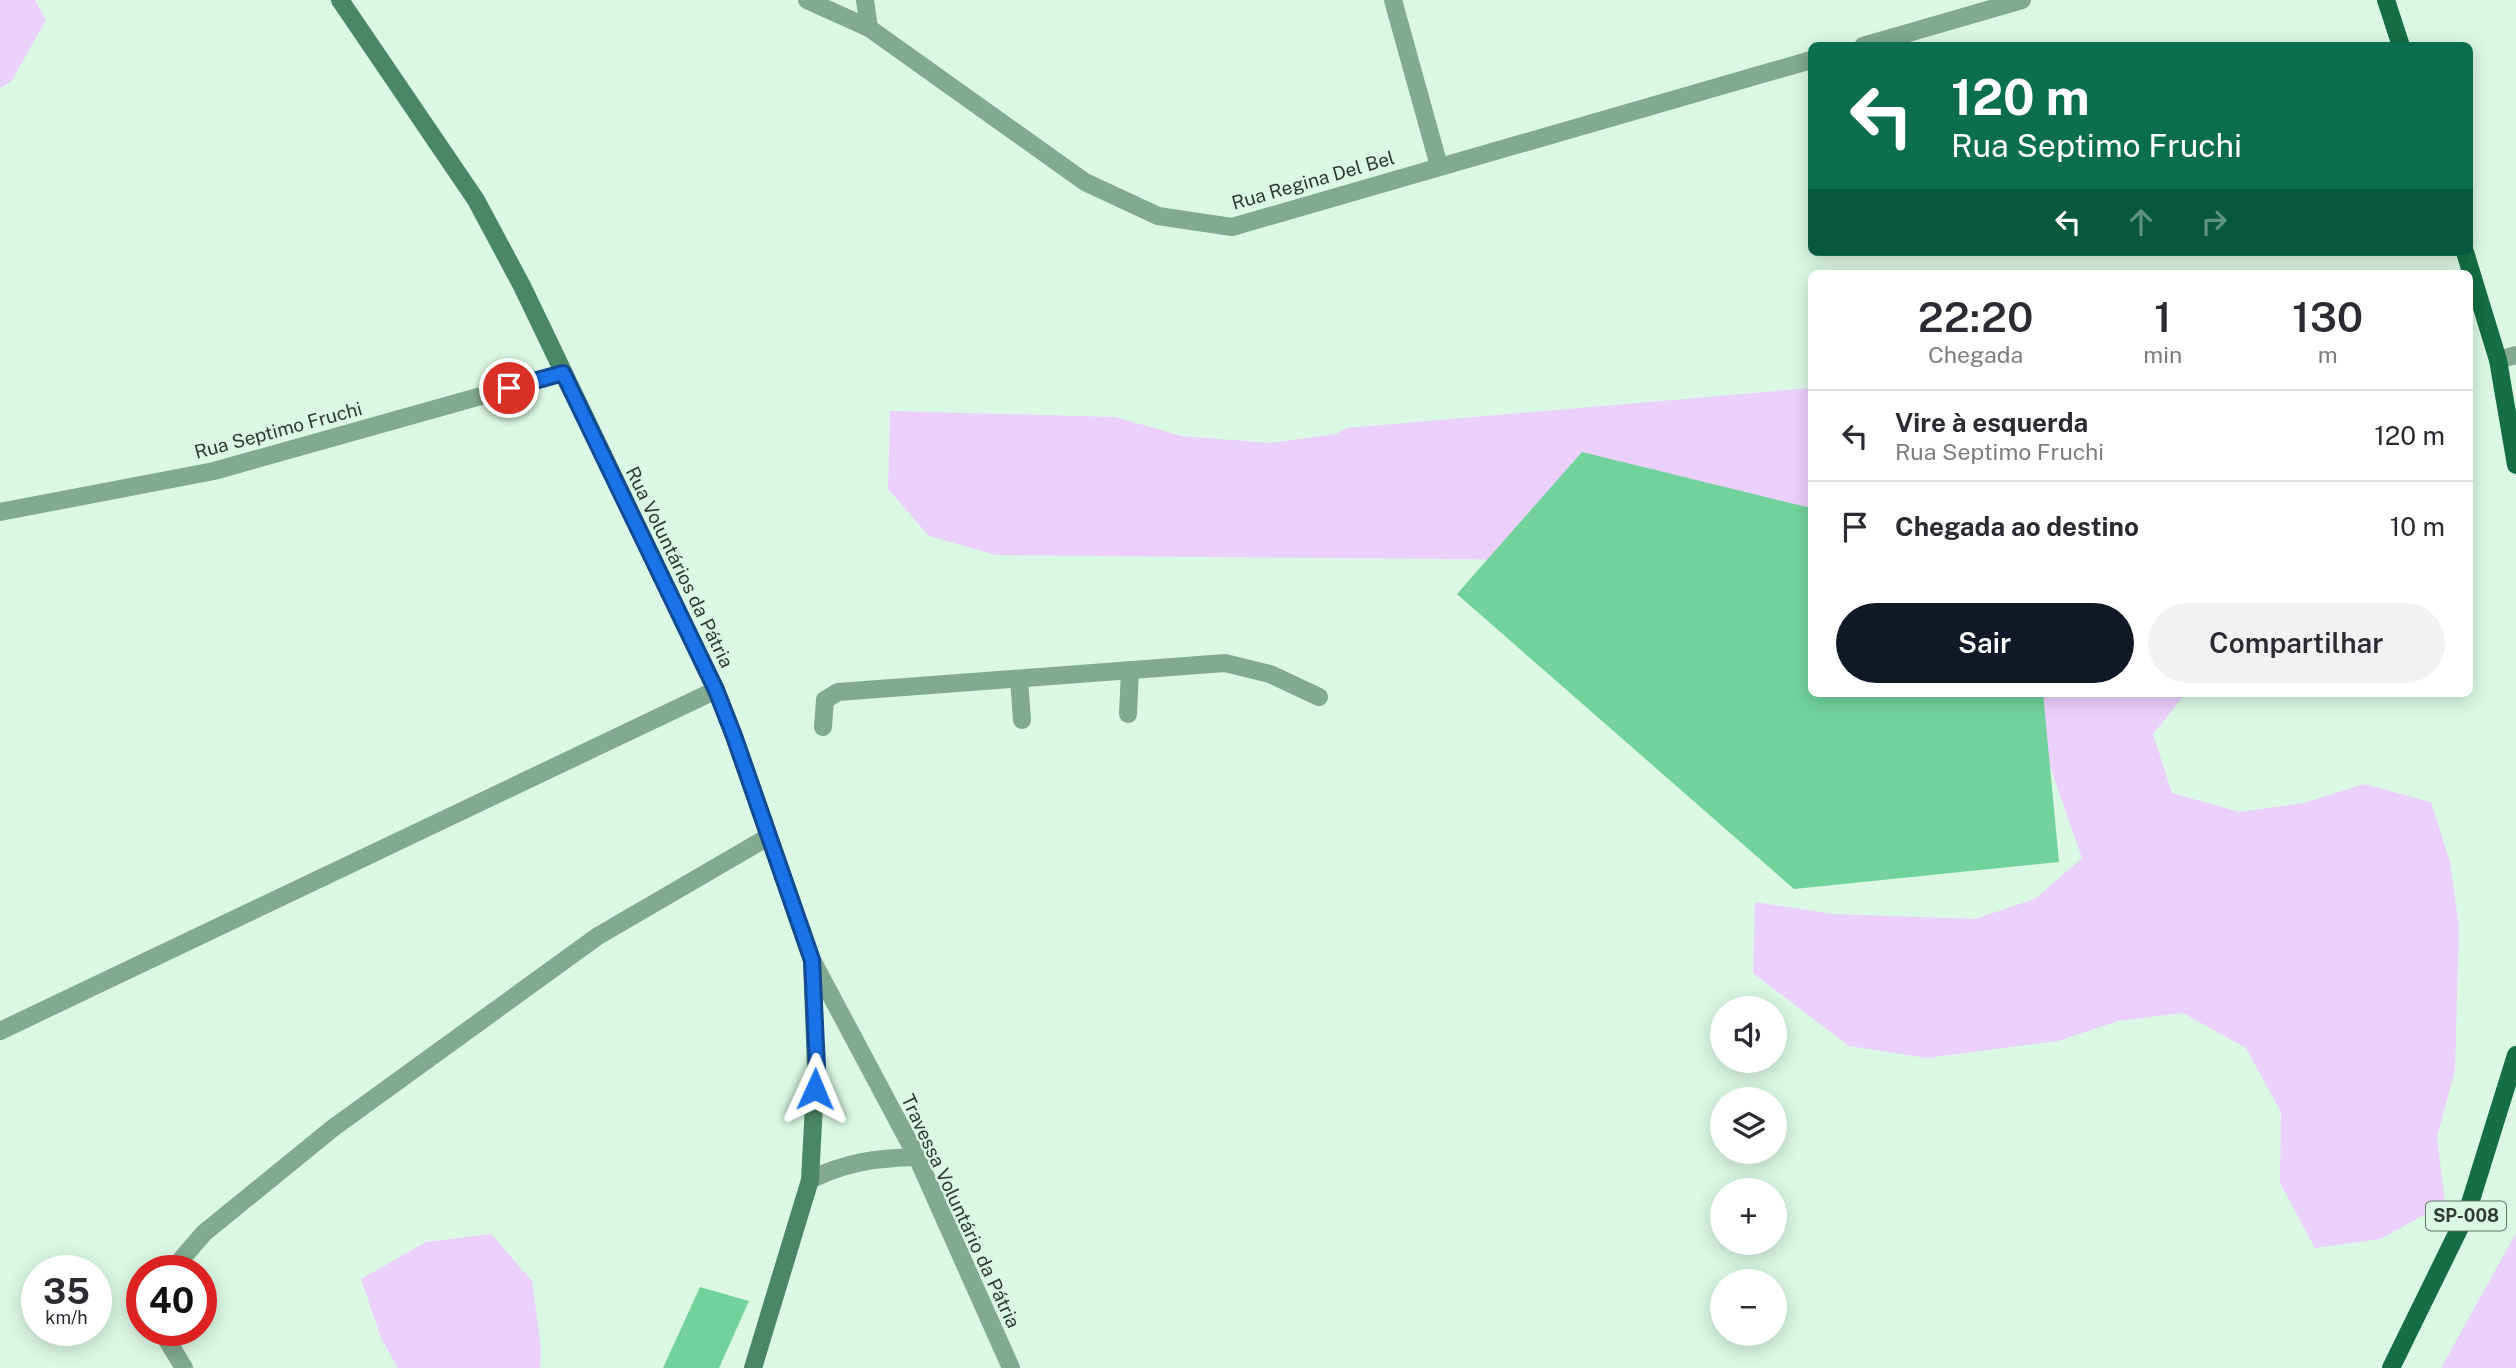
<!DOCTYPE html>
<html lang="pt">
<meta charset="utf-8">
<style>
:root{--surface:#fff;--page:#f2f2f3;--text:#2b2b33;--muted:#7c7c81;--line:#e1e1e2;--accent:#111827}
body{margin:0;font-family:"Public Sans",sans-serif;background:var(--page);color:var(--text);height:100vh;display:flex;flex-direction:column;font-size:26px;white-space:nowrap}
*{box-sizing:border-box;margin:0}
p{font-size:23px;color:var(--muted)}
.icon{flex:none;width:38px;height:38px;fill:none;stroke:currentColor;stroke-width:2;stroke-linecap:round;stroke-linejoin:round}
.map{position:relative;flex:1;overflow:hidden}
.sheet{position:absolute;left:1808px;top:270px;width:665px;height:427px;display:flex;flex-direction:column;background:var(--surface);border-radius:10px;box-shadow:0 4px 18px #0003}
.sheet>*{flex:none}
.top-card{position:absolute;left:1808px;top:42px;width:665px;height:214px;border-radius:10px;box-shadow:0 4px 18px #0003;background:#0b6e4f;color:#fff;overflow:hidden}
.buttons{position:absolute;left:1710px;top:996px;display:grid;gap:14px}
.buttons a{display:grid;place-items:center;width:77px;height:77px;border-radius:50%;background:var(--surface);box-shadow:0 4px 18px #0003;font-size:35px}
.speed{position:absolute;left:21px;top:1255px;display:flex;gap:14px;font-size:35px;font-weight:700;text-align:center}
.speed>*{display:grid;place-content:center;width:91px;height:91px;border-radius:50%;background:var(--surface);box-shadow:0 4px 18px #0003;line-height:1}
.speed small{font-size:18px;font-weight:400}
.speed .limit{border:10px solid #d22;background:#fff;color:#111}
.pin{position:absolute;display:grid;place-items:center;width:60px;height:60px;color:#fff;margin:-30px;border:4px solid #fff;border-radius:50%;box-shadow:0 2px 7px #0007}
.me{position:absolute;width:77px;margin:-38px;rotate:1deg;stroke-linejoin:round;filter:drop-shadow(0 0 5px #0008)}
.turn{display:flex;align-items:center;gap:24px;height:147px;padding:0 28px;font-size:32px}
.turn .icon{width:91px;height:91px;stroke-width:2.5}
.turn b{display:block;font-size:49px;line-height:60px}
.lanes{display:flex;align-items:center;height:66px;padding:0 28px;background:#0003;justify-content:center;gap:35px;direction:ltr}
.lanes .off{opacity:.35}
.eta{display:flex;justify-content:space-evenly;align-items:center;height:119px;text-align:center}
.eta b{font-size:42px;font-weight:600;line-height:49px}
.primary-button{display:flex;gap:14px;margin-top:auto;padding:14px 28px}
.primary-button a{flex:1;height:80px;border-radius:42px;background:var(--accent);color:#fff;font-size:28px;font-weight:600;line-height:80px;text-align:center}
.primary-button a+a{background:var(--page);color:var(--text)}
ul{padding:0;list-style:none}
li{display:flex;align-items:center;gap:21px;height:91px;padding:0 28px;border-top:2px solid var(--line)}
li div{flex:1}
li b{display:block;font-size:26px}
li em{font-style:normal}
.map>svg:first-child{display:block}
</style>
<div class="map">
<svg width="2516" height="1368" viewBox="0 0 2516 1368">
<rect width="100%" height="100%" fill="#dbf8e5"/>
<g fill="#ebd0fb">
<path d="M0,0H35L46,20L11,82L0,88Z"/>
<path d="M1811,388V553L1666,571L1562,560L996,555L929,536L888,489L890,411L1115,417L1182,436L1270,443L1336,434L1347,428Z"/>
<path d="M2030,693H2186L2153,734L2172,793L2239,812L2304,803L2364,784L2431,802L2450,862L2459,927L2455,1070L2437,1137L2445,1203L2381,1239L2315,1248L2280,1183L2281,1112L2246,1048L2183,1013L2118,1021L2058,1041L1927,1058L1849,1046L1753,973L1755,902L1832,914L1975,919L2035,899L2082,858L2037,729Z"/>
<path d="M2516,1233V1368H2441Z"/>
<path d="M491,1234L532,1281L541,1347L540,1368H398L381,1338L361,1279L426,1242Z"/>
</g>
<g fill="#71d39b">
<path d="M1582,452L1811,508V693H2043L2059,862L1794,889L1457,594Z"/>
<path d="M700,1287L749,1301L719,1368H663Z"/>
</g>
<g fill="none" stroke-linecap="round" stroke-linejoin="round">
<g stroke="#82a991" stroke-width="18">
<path d="M1393,0L1439,166"/>
<path d="M1019,679L1022,720"/>
<path d="M1128,714L1130,670"/>
<path d="M823,727L825,700L838,692L1225,663L1270,674L1319,697"/>
</g>
<g stroke="#82a991" stroke-width="18">
<path d="M807,0L869,28L1085,182L1158,216L1232,227L1811,60"/>
<path d="M865,0L869,28"/>
<path d="M1863,46L2022,0"/>
<path d="M2498,360L2516,355"/>
<path d="M0,512L214,471L563,373"/>
<path d="M812,960L917,1157L1011,1368"/>
<path d="M0,1031L716,690"/>
<path d="M810,1180C846,1162 876,1158 917,1157"/>
<path d="M172,1270L204,1233L333,1128L598,936L768,837"/>
<path d="M161,1330L184,1368"/>
</g>
<path stroke="#4a8764" stroke-width="18" d="M340,0L476,200L522,286L716,690L734,736L812,960L816,1067L810,1180L753,1368"/>
<g stroke="#156e44" stroke-width="18">
<path d="M2386,0L2401,46"/>
<path d="M2465,252L2498,360L2516,465"/>
<path d="M2391,1368L2467,1213L2516,1055"/>
</g>
</g>
<g fill="none" stroke-linecap="round" stroke-linejoin="round">
<defs>
<path id="route" d="M509,388L563,373L716,690L734,736L812,960L817,1067L815,1089"/>
</defs>
<use href="#route" stroke="#114b97" stroke-width="18"/>
<use href="#route" stroke="#1a73e8" stroke-width="12"/>
</g>
<g text-anchor="middle" stroke-width="5" stroke-linejoin="round" paint-order="stroke">
<rect fill="#dbf8e5" stroke="#627368" stroke-width="2" x="2426" y="1201.5" width="80" height="29" rx="5"/>
<g font-size="18" font-weight="bold" fill="#2e3a32">
<text x="2466" y="1222">SP-008</text>
</g>
<g font-size="19" fill="#2e3a32" stroke="#dbf8e5">
<text transform="translate(1313 180) rotate(-16)" y="7">Rua Regina Del Bel</text>
<text transform="translate(278 430) rotate(-15)" y="7">Rua Septimo Fruchi</text>
<text transform="translate(680 567) rotate(64)" y="7">Rua Voluntários da Pátria</text>
<text transform="translate(961 1211) rotate(65)" y="7">Travessa Voluntário da Pátria</text>
</g>
</g>
</svg>
<div class="buttons">
<a><svg class="icon" aria-label="sound" viewBox="0 0 24 24"><path d="M4 9h4l5-4v14l-5-4H4zM17 9q2 3 0 6"/></svg></a>
<a><svg class="icon" aria-label="layers" viewBox="0 0 24 24"><path d="M12 4l9 5-9 5-9-5zM3 14l9 5 9-5"/></svg></a>
<a>+</a>
<a>−</a>
</div>
<div class="speed"><div>35<small>km/h</small></div><div class="limit">40</div></div>
<div class="pin" style="left:509px;top:388px;background:#d93025"><svg class="icon" aria-label="arrive" viewBox="0 0 24 24"><path d="M6 21V4h12l-3 4 3 4H6"/></svg></div>
<svg class="me" style="left:815px;top:1089px" viewBox="-20 -20 40 40"><path d="M0-17L14 15 0 8-14 15z" fill="#1a73e8" stroke="#fff" stroke-width="4"/></svg>
<div class="top-card">
<div class="turn"><svg class="icon" aria-label="left" viewBox="0 0 24 24"><path d="M17 20v-9H6M10 6l-5 5 5 5"/></svg><div><b>120 m</b>Rua Septimo Fruchi</div></div>
<div class="lanes"><svg class="icon" aria-label="left" viewBox="0 0 24 24"><path d="M17 20v-9H6M10 6l-5 5 5 5"/></svg><svg class="icon off" aria-label="ahead" viewBox="0 0 24 24"><path d="M12 20V5M6 11l6-6 6 6"/></svg><svg class="icon off" aria-label="right" viewBox="0 0 24 24"><path d="M7 20v-9h11M14 6l5 5-5 5"/></svg></div>
</div>
<section class="sheet">
<div class="eta">
<div><b>22:20</b><p>Chegada</p></div>
<div><b>1</b><p>min</p></div>
<div><b>130</b><p>m</p></div>
</div>
<ul>
<li><svg class="icon" aria-label="left" viewBox="0 0 24 24"><path d="M17 20v-9H6M10 6l-5 5 5 5"/></svg><div><b>Vire à esquerda</b><p>Rua Septimo Fruchi</p></div><em>120 m</em></li>
<li><svg class="icon" aria-label="arrive" viewBox="0 0 24 24"><path d="M6 21V4h12l-3 4 3 4H6"/></svg><div><b>Chegada ao destino</b></div><em>10 m</em></li>
</ul>
<div class="primary-button"><a>Sair</a><a>Compartilhar</a></div>
</section>
</div>
